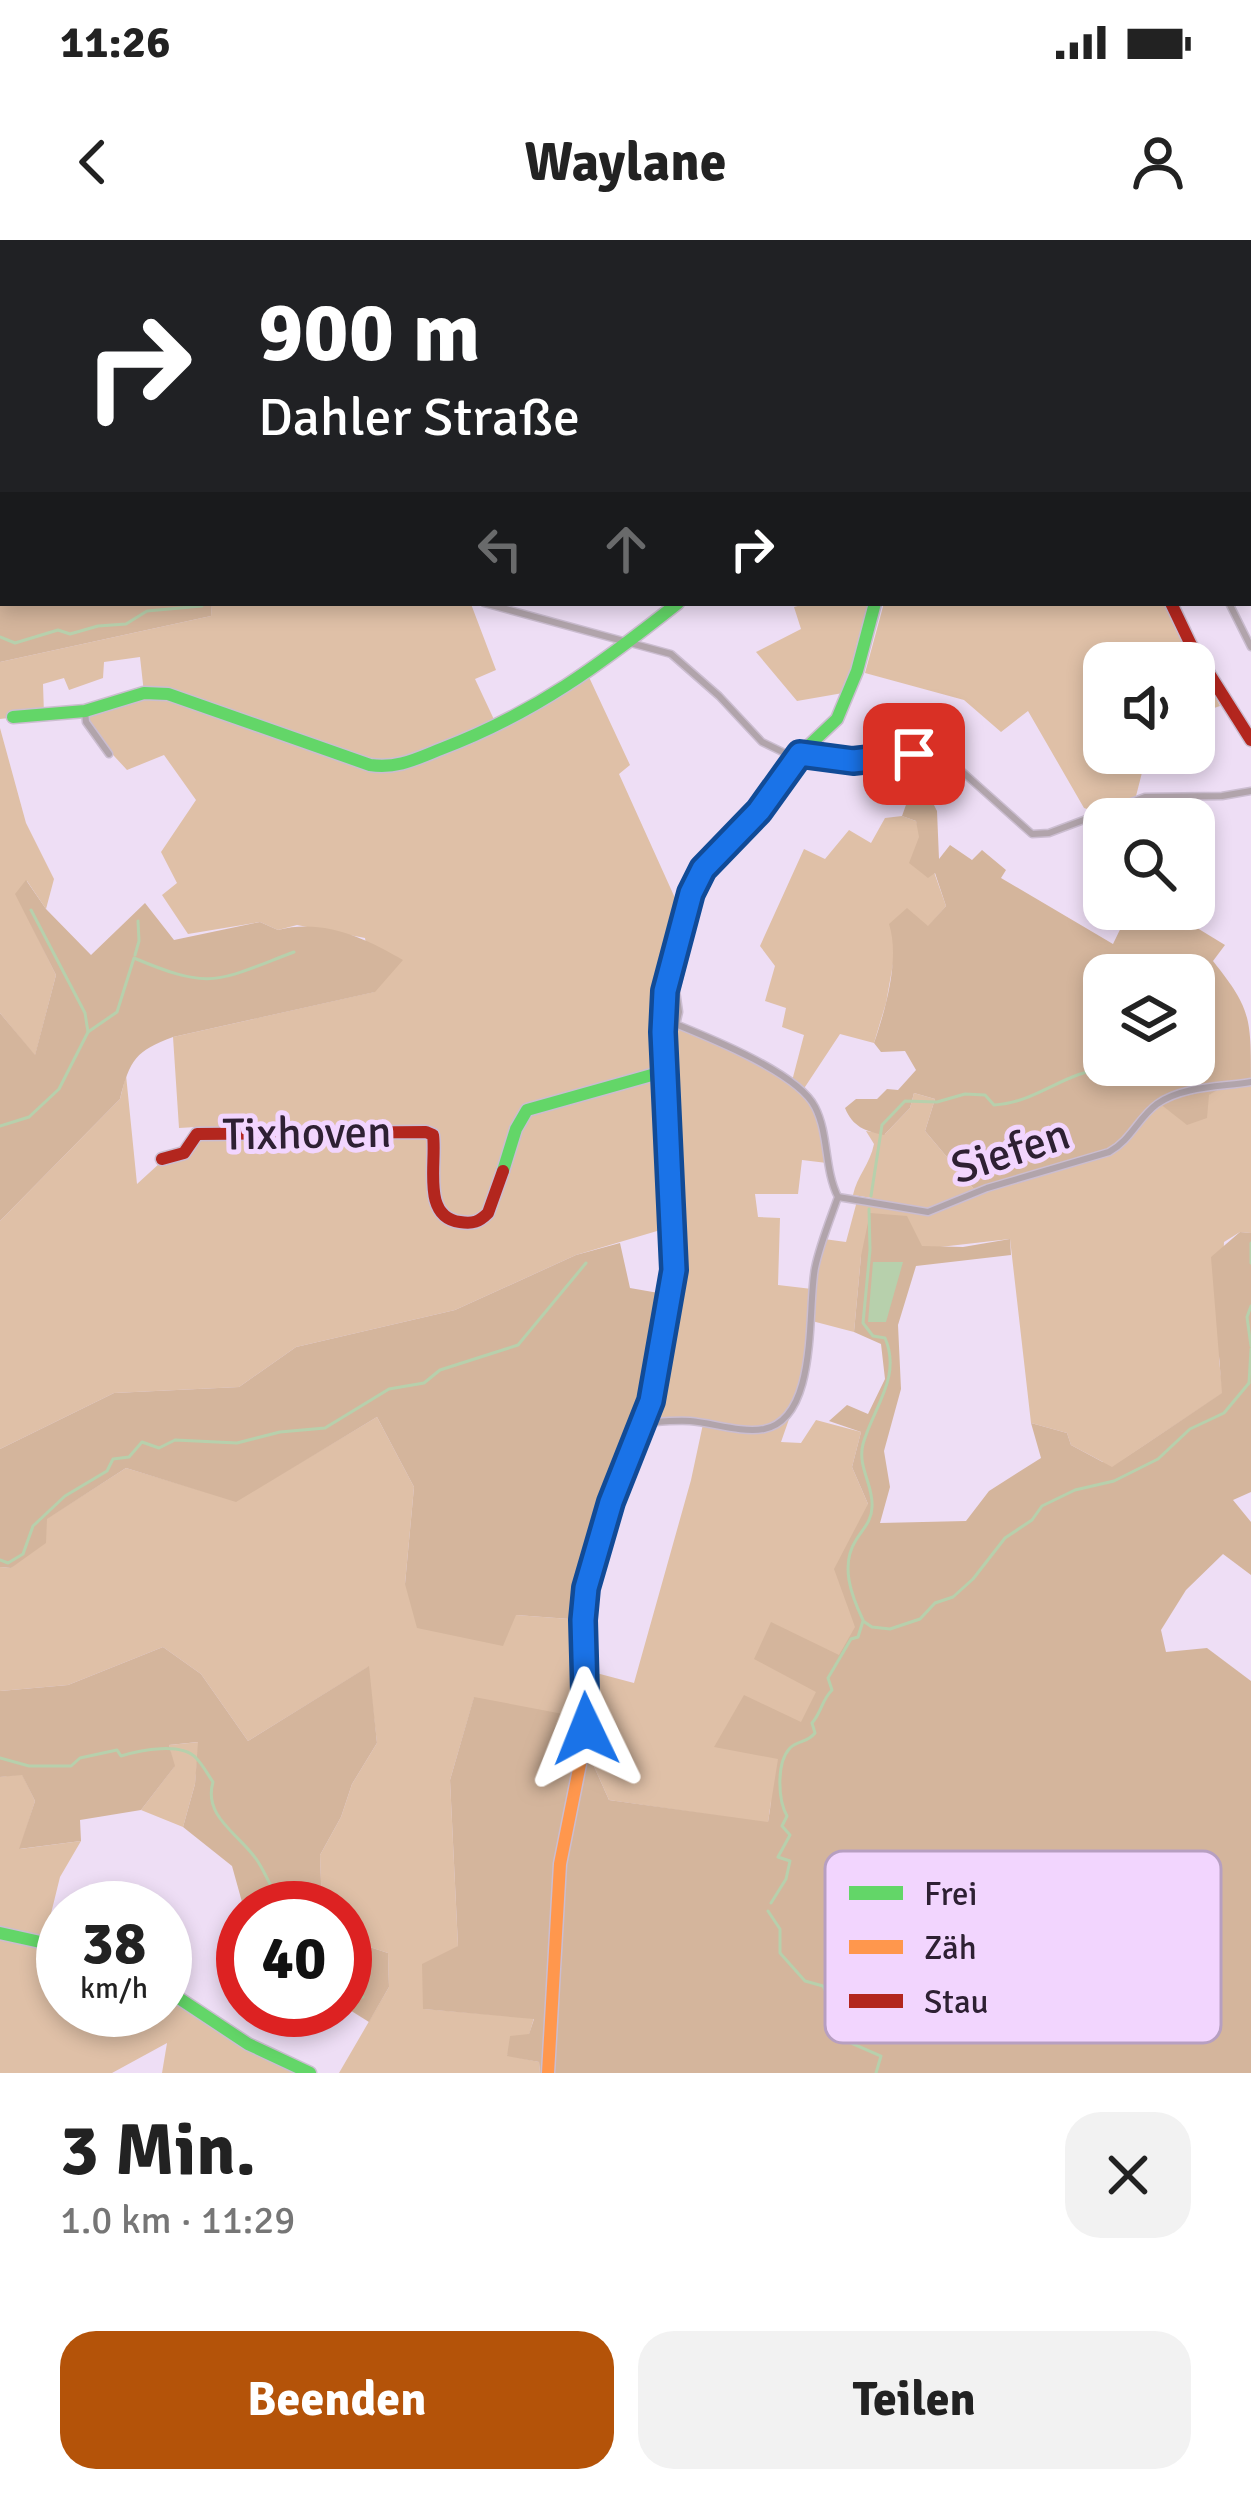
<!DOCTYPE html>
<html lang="de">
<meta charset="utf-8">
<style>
:root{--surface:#fff;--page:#f2f2f2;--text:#222;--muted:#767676;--accent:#b45309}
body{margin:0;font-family:Signika,sans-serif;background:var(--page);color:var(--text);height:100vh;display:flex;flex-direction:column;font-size:45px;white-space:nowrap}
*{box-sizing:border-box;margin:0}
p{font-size:39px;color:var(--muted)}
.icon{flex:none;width:66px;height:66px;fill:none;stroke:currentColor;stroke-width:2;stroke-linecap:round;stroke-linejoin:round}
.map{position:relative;height:1833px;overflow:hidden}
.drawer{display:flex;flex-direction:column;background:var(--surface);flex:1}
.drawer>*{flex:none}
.banner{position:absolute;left:0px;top:0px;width:1251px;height:366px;box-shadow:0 6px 18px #0003;background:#202124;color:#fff;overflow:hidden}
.buttons{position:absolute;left:1083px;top:402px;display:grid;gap:24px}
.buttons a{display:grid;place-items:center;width:132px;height:132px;border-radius:24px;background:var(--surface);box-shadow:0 6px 18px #0003;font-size:60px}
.speed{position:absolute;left:36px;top:1641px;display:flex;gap:24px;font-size:60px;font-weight:700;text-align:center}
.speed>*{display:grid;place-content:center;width:156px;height:156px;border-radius:50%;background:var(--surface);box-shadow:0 6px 18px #0003;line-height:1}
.speed small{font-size:30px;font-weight:400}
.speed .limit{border:18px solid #d22;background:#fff;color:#111}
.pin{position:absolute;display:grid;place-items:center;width:102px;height:102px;color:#fff;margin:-51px;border-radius:24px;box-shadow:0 6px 18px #0006}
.me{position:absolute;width:132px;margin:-66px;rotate:358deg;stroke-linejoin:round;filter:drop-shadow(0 0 9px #0008)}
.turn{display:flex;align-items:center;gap:42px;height:252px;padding:0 60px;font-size:54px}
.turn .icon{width:156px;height:156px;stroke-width:2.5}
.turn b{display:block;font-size:84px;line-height:102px}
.lanes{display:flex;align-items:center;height:114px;padding:0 60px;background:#0003;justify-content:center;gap:60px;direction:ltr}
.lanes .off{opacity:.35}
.round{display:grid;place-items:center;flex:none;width:126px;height:126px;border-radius:36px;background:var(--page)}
.headline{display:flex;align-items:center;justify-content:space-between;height:204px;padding:0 60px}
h1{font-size:72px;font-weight:700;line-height:90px}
.cta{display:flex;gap:24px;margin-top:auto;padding:24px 60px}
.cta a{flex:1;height:138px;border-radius:36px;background:var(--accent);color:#fff;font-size:48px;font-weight:700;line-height:138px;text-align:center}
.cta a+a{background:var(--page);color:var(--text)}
.status{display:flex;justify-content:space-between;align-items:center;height:84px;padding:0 60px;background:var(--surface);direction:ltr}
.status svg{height:33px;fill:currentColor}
header{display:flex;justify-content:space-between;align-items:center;height:156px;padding:0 60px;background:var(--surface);font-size:54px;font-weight:700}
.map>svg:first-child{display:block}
</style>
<div class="status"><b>11:26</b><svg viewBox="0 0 49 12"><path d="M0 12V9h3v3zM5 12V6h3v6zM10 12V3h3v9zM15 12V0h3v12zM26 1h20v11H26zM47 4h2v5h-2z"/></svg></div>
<header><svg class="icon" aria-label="back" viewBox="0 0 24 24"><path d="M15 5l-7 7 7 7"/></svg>Waylane<svg class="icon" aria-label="person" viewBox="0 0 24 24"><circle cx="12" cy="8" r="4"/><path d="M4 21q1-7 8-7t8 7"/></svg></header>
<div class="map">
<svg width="1251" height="1833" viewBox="0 0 1251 1833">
<rect width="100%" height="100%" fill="#eedef5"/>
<g fill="#dfc0a7" fill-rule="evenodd">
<path d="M150,0H797L791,3Z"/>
<path d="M212,363L471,364L496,430L475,439L498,488L588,435L630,525L619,534L684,678L663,779L792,841L804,795L782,787L786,768L765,761L775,726L760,706L804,609L825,619L849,590L871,603L885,578L902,576L916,581L946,666L928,687L896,707L886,763L874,803L840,794L803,850L816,868L827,923L802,920L798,954H755L758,977L780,978L778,1045L812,1049L824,999L846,1002L857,961L872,962V958L853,955C857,936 870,924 874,904L866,891L885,894L910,868L914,853L935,859L925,891L973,948L1159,863L1208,855L1225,846L1251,842V993L1240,992L1224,1002L1219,1120L1223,1153L1121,1221L1234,1147L1251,1009V1159L765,1645L771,1561L768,1583L609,1560L592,1522L474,1458L450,1540L458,1706L424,1769L534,1778L529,1795L507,1815L539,1822L540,1833H339L389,1747L388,1713L345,1699V1668H322L320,1615L341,1577L352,1544L377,1503L368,1427L248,1501L201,1434L163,1407L68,1445L0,1451V1327L11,1328L46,1279L126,1228L236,1261L377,1177L414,1247L405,1344L516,1375L583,1380L585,1430L634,1443L691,1240L703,1184L643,1183L668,1073L674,986L576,1015L455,1070L296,1107L239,1147L114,1153L0,1209V981L120,859L126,835L137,944L160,923L195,910L196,887L179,888L173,797L374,752L365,698L297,685L278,690L260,682L188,694L162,655L177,643L161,612L196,560L164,515L127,530L91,491L84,476L144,453L140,417L104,422L103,438L69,450L64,438L43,444L44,474L0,479V422L211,376ZM1010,999L1031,1183L1067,1193L1071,1205L1103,1222L864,1342L868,1264L852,1227L861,1192L816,1180L801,1203L781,1202L801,1145L812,1081L854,1092L861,1016Z"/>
<path d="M809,363H872L857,403L853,433L843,453L797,461L756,412L801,389L794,367Z"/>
<path d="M884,363H1167L1220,466L1194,475V423H1104V513H1147L1135,560L1099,573L1084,568L1028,471L1001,492L964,460L865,433Z"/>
<path d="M0,488L26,583L54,639L46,669L27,641L16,654L56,735L35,816L0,773Z"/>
<path d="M199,1502L195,1544L183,1587L141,1570L174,1527L169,1505Z"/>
<path d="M22,1534L35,1561L20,1609L81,1601L60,1637L44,1702L63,1707V1770H165V1749L206,1778L310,1833H162L167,1803L112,1833H0V1537Z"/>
</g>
<g fill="#d4b59c" fill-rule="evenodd">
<path d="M0,251L3,363H212L211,376L0,422Z"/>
<path d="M932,533L943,542L930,557L937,571L939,619L950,605L972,620L982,610L1006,630L1001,638L1113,704L1130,669H1166L1225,705L1213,721C1251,769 1251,777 1251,842L1225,846L1209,855L1207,878L1187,885L1159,863L1109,912L987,948H973L925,891L935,859L914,853L910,868L884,895C865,891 853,887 845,868L856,859H877L887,849L898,850L916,830L905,811L881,812L874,803C886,768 900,718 889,684L907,668L928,686L946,666L935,633L928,638L909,623L919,597L916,581L902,576L907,562ZM1104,735H1194V825H1104Z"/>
<path d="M26,640L46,669L91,715L145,663L174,700L260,682L278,690C322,678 366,698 403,720L375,752L173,797C136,811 130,819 120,859L0,981V773L35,815L56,735L15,654Z"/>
<path d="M870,973L907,976L922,1006L963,1007L1010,999L1011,1015L916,1026L898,1085L901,1149L884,1211L890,1247L880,1283L966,1281L989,1251L1041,1218L1031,1183L1067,1193L1071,1205L1112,1227L1222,1153L1211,1017L1240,992L1251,993V1252L1233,1260L1251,1282V1335L1223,1314L1186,1350L1161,1390L1166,1412L1207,1408L1251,1441V1833H540L539,1822L507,1816L510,1796L529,1794L534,1779L423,1769L422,1724L458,1706L450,1540L474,1457L584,1478L579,1510L592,1522L609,1560L768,1582L778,1519L714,1507L744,1455L801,1482L816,1452L754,1419L771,1382L839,1415L855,1387L834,1329L868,1264L852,1227L861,1192L829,1181L847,1165L868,1174L885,1139L881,1104L854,1092L861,1016Z"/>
<path d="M620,1003L630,1048L670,1055L656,1145L611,1262L583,1380L516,1375L503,1406L417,1388L405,1344L414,1247L377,1177L236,1262L126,1228L47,1279L46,1303L11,1328L0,1327V1209L114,1153L239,1147L296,1107L455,1070L576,1015Z"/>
<path d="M163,1407L201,1434L248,1501L369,1426L377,1503L352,1544L341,1577L320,1615L322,1668H249L242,1662L232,1626L183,1587L195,1544L198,1502L169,1505L175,1526L141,1570L80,1580L81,1601L19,1609L35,1561L22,1535L0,1537V1451L68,1445Z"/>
<path d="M345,1699L388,1713L389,1747L369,1782L345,1767Z"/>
</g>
<path fill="#b7d0ac" d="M873,1022H903L886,1082H868Z"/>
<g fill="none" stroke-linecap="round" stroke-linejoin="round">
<g stroke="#b7d0ac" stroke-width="3">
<path d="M61,0L65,3"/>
<path d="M1248,178L1251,179"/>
<path d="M0,397L15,403L58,390L70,394L98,386L126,384L147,371L202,366"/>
<path d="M31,670L85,773L88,792"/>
<path d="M135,715L139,701L138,681"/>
<path d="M1194,770L1203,767"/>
<path d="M1194,817L1195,816"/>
<path d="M1143,825L1158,831L1170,825"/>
<path d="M0,886L29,877L59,849L88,792L117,772L134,718C212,751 217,741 294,712"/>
<path d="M871,956L882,885L905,861L937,862L965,854L985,855L994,865C1037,863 1066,830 1107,829L1110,825"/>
<path d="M1251,1003V1023"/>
<path d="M1251,1066L1247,1077L1251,1106"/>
<path d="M1249,1143L1251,1109"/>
<path d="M0,1320L8,1323L23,1314L33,1286L65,1256L107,1231L113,1219L129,1217L142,1202L159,1208L175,1200L237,1203L280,1192L325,1188L389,1149L424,1143L440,1130L518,1105L586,1023"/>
<path d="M863,1380C851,1355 840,1325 856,1300C862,1290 872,1281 872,1267C874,1246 857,1227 863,1204C873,1168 902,1137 885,1098L873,1096L863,1083L870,1010L869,969"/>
<path d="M0,1518L29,1526H71L80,1518L117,1510L121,1516C141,1510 181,1502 196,1518C203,1525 208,1535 213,1542C202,1579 245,1597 260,1625C269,1640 273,1655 286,1668"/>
<path d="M771,1663L786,1639L790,1621L778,1617L790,1595L782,1586L787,1576C778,1560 776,1523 790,1508C799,1500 807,1503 815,1493L812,1483C822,1472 821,1461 832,1450L828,1438L851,1399L858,1397L863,1381L872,1387L890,1389L920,1379L935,1363L953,1357L973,1339L1005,1298L1032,1280L1042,1266L1075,1250L1114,1241L1158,1219L1190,1189L1224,1173L1249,1143"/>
<path d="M768,1671L780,1689V1713L805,1741L823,1746C833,1763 829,1784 842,1799L881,1816L876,1833"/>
<path d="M345,1734L363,1757"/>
</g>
<defs>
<g id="street">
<path d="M1039,0L1051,3"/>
<path d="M0,251L3,253"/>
<path d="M484,363L671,414L719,456L762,502L797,519"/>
<path d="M1229,363L1251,407"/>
<path d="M85,471L86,482L109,514"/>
<path d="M800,514L836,520L914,514L948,519L1032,594L1049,593L1145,557L1222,556L1251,551"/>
<path d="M676,785L679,772L676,751L692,684"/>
<path d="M838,957L928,972L987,948L1109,912C1131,900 1138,878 1157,864C1182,846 1221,847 1251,842"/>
<path d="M643,1183C658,1182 674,1180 690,1181C713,1183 741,1193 764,1189C819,1178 807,1069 815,1028C820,1004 830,980 838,957C824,929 829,894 815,867C797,831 700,794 663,779"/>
</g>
<g id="fast">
<path d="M1248,34L1251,35"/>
<path d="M13,477L85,471L144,453L168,454L370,525C397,529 416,519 441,509C534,474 601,424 678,363"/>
<path d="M503,931L516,889L527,870L666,831"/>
<path d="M673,1002L663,792L665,751L691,653L703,629L759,571L800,514L837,479L857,431L875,363"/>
<path d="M0,1693L63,1707"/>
<path d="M165,1749L248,1804L310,1833"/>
</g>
<g id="slow">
<path d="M1068,0V3"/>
<path d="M548,1833L560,1624L587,1489L583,1380L586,1348L611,1262L651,1161L674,1030L673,1002"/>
</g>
<g id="jam">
<path d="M1171,363L1191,405L1251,500"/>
<path d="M162,919L184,913L197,894L426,892L433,895C437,923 421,977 460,982C473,984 479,982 488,973L503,931"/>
</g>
</defs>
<use href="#street" stroke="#cbbdd0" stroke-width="9"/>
<use href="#fast" stroke="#cbbdd0" stroke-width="15"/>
<use href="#slow" stroke="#cbbdd0" stroke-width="15"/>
<use href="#jam" stroke="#cbbdd0" stroke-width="15"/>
<use href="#street" stroke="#b1a4ab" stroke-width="6"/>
<use href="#fast" stroke="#63d668" stroke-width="12"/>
<use href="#slow" stroke="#ff974d" stroke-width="12"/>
<use href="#jam" stroke="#b3261e" stroke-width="12"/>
</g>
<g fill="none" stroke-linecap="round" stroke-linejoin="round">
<defs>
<path id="route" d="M586,1489L583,1380L586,1348L611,1262L651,1161L674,1030L663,792L665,751L691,653L703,629L759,571L800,514L853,521L914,514"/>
</defs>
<use href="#route" stroke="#114b97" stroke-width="30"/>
<use href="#route" stroke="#1a73e8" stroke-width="21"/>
</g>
<g text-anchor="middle" stroke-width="10" stroke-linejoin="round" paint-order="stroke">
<g font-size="45" fill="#2e2033" stroke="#f2d5fe">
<text transform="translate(307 892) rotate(-1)" y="16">Tixhoven</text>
<text transform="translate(1010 910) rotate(-18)" y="16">Siefen</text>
</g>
</g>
<rect x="825" y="1611" width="396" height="192" rx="18" fill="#f2d5fe" stroke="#b79fc1" stroke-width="3"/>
<rect x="849" y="1646" width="54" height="14" fill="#63d668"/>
<rect x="849" y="1700" width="54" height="14" fill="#ff974d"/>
<rect x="849" y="1754" width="54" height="14" fill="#b3261e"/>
<g font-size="33" fill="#2e2033">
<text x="924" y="1665">Frei</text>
<text x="924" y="1719">Zäh</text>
<text x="924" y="1773">Stau</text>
</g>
</svg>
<div class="buttons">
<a><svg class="icon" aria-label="sound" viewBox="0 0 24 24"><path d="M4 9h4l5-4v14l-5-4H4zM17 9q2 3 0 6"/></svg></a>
<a><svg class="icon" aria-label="search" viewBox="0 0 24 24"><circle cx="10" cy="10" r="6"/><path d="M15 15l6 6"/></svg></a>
<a><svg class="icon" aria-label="layers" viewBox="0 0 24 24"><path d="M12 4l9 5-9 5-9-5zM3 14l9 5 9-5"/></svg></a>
</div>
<div class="speed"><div>38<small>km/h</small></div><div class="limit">40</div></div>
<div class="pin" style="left:914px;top:514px;background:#d93025"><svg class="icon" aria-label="arrive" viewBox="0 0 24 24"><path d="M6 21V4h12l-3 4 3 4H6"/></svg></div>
<svg class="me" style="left:586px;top:1489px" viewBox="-20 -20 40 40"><path d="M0-17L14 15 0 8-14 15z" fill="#1a73e8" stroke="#fff" stroke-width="4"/></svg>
<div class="banner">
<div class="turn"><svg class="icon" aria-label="right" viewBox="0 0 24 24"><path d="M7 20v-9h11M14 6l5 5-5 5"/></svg><div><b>900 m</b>Dahler Straße</div></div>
<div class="lanes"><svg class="icon off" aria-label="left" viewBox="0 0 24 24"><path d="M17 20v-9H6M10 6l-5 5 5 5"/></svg><svg class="icon off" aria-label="ahead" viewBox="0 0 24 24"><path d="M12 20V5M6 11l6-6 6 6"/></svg><svg class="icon" aria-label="right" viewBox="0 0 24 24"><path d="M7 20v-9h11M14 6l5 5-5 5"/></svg></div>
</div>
</div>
<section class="drawer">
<div class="headline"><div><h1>3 Min.</h1><p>1.0 km · 11:29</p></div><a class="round"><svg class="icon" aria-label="close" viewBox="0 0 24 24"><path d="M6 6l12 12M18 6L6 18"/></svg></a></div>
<div class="cta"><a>Beenden</a><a>Teilen</a></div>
</section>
